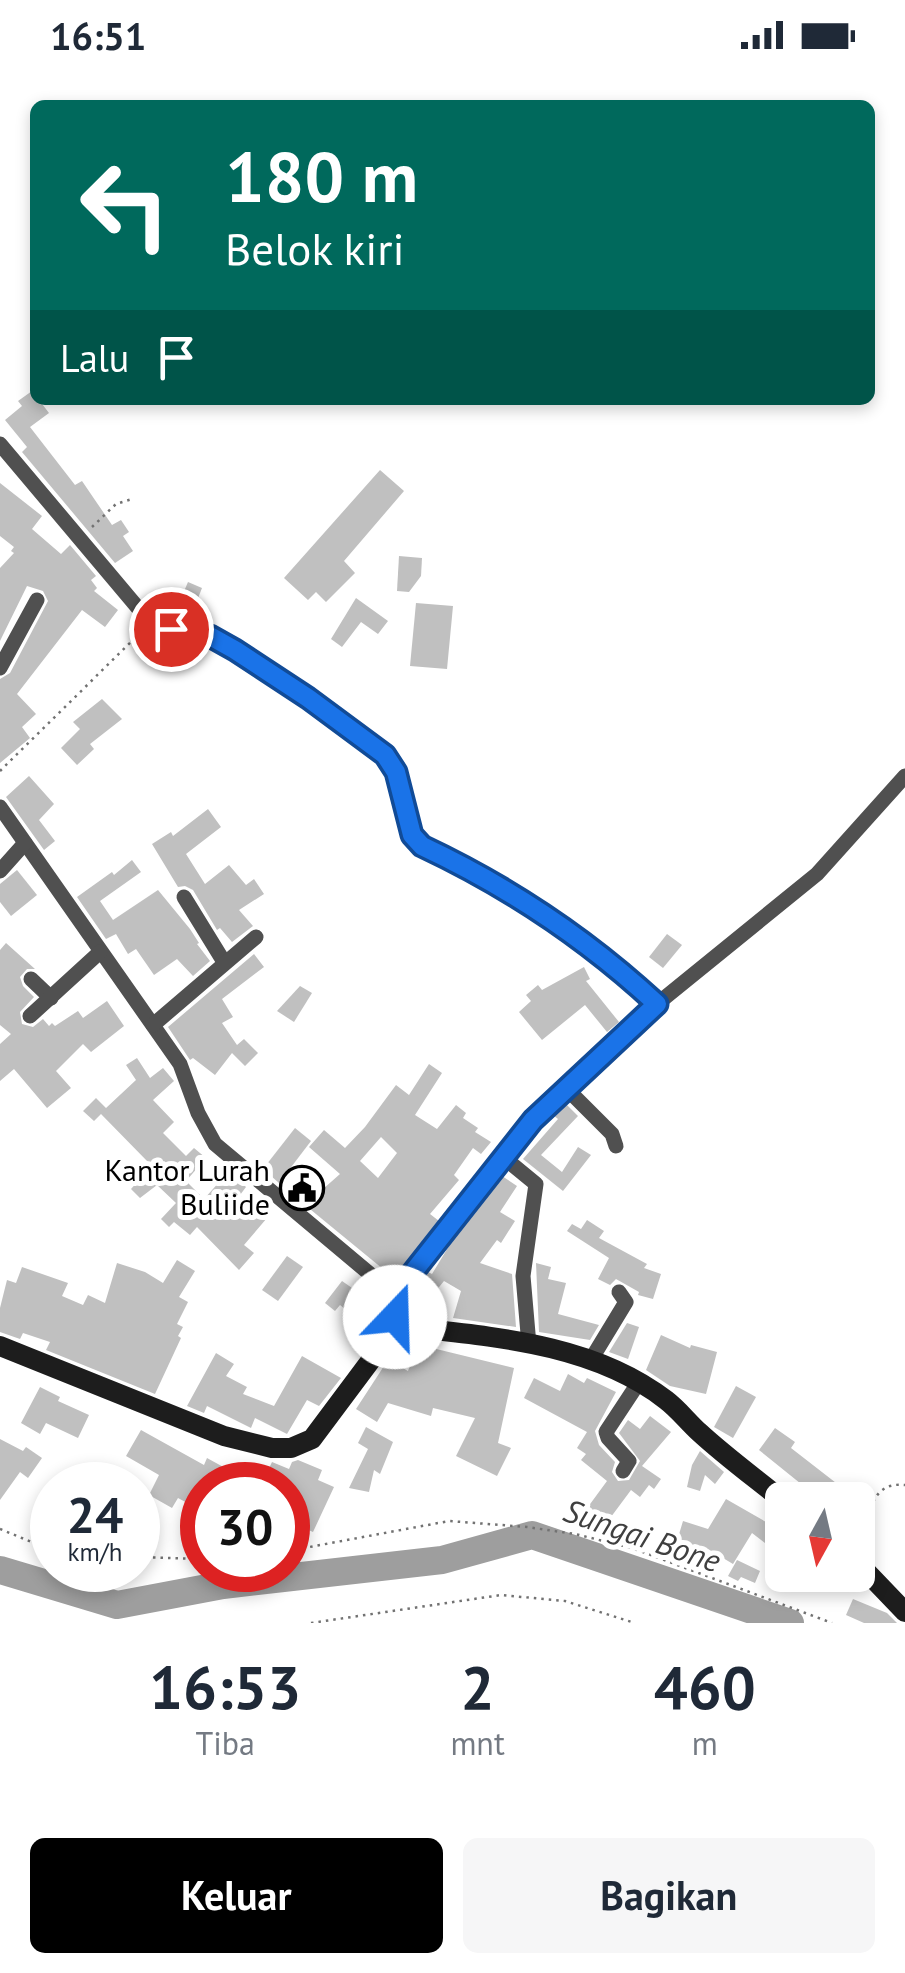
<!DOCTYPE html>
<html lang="id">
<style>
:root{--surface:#fff;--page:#f6f6f7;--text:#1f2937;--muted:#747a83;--accent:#000}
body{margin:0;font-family:"PT Sans",sans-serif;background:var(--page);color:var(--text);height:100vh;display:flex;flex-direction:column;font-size:38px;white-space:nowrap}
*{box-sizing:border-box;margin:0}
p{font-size:32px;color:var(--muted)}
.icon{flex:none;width:55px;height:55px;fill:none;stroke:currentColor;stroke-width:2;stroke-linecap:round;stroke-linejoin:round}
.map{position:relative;height:1553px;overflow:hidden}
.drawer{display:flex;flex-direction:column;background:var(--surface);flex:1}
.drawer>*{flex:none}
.top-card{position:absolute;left:30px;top:30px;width:845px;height:305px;border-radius:15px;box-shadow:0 5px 15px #0003;background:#00695c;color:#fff;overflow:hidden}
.needle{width:65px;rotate:188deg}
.fabs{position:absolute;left:765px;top:1412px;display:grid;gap:20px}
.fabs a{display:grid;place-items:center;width:110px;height:110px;border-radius:15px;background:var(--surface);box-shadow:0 5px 15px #0003;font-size:50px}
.speed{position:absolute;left:30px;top:1392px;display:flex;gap:20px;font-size:50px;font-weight:700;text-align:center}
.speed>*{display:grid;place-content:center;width:130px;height:130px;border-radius:50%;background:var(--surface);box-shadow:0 5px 15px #0003;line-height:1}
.speed small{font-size:25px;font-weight:400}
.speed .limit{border:15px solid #d22;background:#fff;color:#111}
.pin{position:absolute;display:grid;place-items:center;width:85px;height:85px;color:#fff;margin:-42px;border:5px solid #fff;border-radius:50%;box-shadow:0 2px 10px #0007}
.me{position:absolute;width:110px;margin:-55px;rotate:21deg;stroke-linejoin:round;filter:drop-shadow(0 0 8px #0008)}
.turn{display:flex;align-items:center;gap:35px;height:210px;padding:0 30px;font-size:45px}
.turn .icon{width:130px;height:130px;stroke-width:2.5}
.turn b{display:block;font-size:70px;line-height:85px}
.then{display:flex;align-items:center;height:95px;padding:0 30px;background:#0003;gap:20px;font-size:38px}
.eta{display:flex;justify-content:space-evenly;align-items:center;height:170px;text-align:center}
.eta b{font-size:60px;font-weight:700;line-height:70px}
.button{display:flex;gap:20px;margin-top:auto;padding:20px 30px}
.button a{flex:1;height:115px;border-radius:15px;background:var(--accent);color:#fff;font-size:40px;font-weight:700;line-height:115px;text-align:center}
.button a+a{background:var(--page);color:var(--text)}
.status{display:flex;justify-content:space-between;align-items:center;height:70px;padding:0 50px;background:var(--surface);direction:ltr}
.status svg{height:28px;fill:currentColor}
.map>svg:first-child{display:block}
</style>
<div class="status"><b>16:51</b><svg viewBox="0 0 49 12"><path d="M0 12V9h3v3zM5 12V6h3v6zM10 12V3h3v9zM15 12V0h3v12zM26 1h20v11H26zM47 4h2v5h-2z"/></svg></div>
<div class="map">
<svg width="905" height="1553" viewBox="0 0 905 1553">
<rect width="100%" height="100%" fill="#fff"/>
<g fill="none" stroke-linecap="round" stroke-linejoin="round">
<path stroke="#9e9e9e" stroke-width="28" d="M0,1500L117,1535L223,1515L442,1490L532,1465L790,1553"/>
</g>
<g fill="#c0c0c0" fill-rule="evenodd">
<path d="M32,321L35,330H39L49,343L30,357L75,415L82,411L112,455L121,450L129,462L123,466L133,481L115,493L22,382L27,377L5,350L22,336L18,331Z"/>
<path d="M380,400L404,421L344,491L355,503L326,532L316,522L308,530L284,508Z"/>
<path d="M0,413L42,446L32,459L61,484L70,475L96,506L91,510L97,518L94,521L118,540L105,557L82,540L17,624L36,644L22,657L30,668L0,693V609L10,603L48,531L43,521L27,516L0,571V498L14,483L11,481L14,477L0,466Z"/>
<path d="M399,486L422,488L421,506L409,522L397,521Z"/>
<path d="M188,512L202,518L191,546L176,540Z"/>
<path d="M356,528L388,551L378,564L361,552L342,577L331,569Z"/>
<path d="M416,533L453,536L447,599L410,596Z"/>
<path d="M102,629L122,649L90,674L94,679L77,695L61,678L80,659L73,652Z"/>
<path d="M29,706L54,734L39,750L55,771L44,780L6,727Z"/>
<path d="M208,739L221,757L186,784L205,814L229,795L246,815L254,809L264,824L239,840L253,856L232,872L220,858L217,860L193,820L185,816L178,817L152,774L171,762L173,766Z"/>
<path d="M132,790L141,802L100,831L113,850L158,820L190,859L199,873L197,874L210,891L193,906L177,889L154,905L136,879L128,884L116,864L106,869L77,827L112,802L114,805Z"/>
<path d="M17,800L37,825L11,846L0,832V814Z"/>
<path d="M667,864L682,875L663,898L649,887Z"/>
<path d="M6,873L35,899H27L20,907L23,916L34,927L20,942L22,954L33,957L43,949L49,956L52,953L55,956L78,941L83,948L107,931L124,956L91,982L83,974L56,1001L71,1018L47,1038L14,999L0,1011V974L11,964L0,955V880Z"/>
<path d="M254,884L264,897L222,929L233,947L222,953L237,975L244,969L258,983L245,996L232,983L215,1005L193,988L190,990L168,957Z"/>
<path d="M584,897L590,909L586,911L619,952L607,962L585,935L542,970L519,942L531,931L526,925L538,915L542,920Z"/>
<path d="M300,916L312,923L294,952L277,941Z"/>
<path d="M137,988L150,1008L163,998L174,1011L153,1030L174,1052L163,1063L186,1086L194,1078L206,1088L186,1111L204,1129L229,1101L246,1117L240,1125L267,1148L244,1175L254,1183L239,1200L197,1157L190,1165L174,1152L169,1157L161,1149L176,1133L157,1115L140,1128L131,1119L138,1111L134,1107L148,1092L101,1044L94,1051L83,1041L96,1028L106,1038L136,1010L126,995Z"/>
<path d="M429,994L442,1003L415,1045L437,1059L456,1035L466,1043L463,1048L478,1058L475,1062L491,1072L481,1084L473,1078L454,1105L459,1110L430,1144L439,1151L394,1208L305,1135L340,1104L309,1077L324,1060L345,1078L365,1057L396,1015L409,1025ZM381,1067L397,1083L378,1108L360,1091Z"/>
<path d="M566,1034L578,1046L541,1085L562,1102L578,1077L591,1085L563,1121L523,1089L558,1049L553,1045Z"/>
<path d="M295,1058L311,1071L279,1113L263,1099Z"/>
<path d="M502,1106L517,1116L500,1142L515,1151L501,1173L497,1170L480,1193L512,1204L516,1257L453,1248L461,1221L444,1211L422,1238L410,1224L428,1202L432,1204L452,1171Z"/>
<path d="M587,1150L604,1161L599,1168L647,1194L644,1198L661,1204L653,1229L638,1225L639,1222L616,1209L610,1215L598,1209L609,1188L567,1161L572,1154L581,1159Z"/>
<path d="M287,1186L303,1197L278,1231L262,1220Z"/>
<path d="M177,1190L195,1201L179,1227L188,1232L177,1254L183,1257L178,1266L181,1268L155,1324L46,1280L50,1272L23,1263L20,1269L0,1262V1238L7,1210L16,1213L22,1197L68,1213L62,1226L83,1235L88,1225L105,1233L117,1193L145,1202L163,1213Z"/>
<path d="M536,1193L551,1197L548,1209L566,1213L558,1244L599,1255L590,1270L539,1262Z"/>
<path d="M342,1211L378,1236L364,1254L340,1235L335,1241L325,1233Z"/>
<path d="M627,1253L639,1257L628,1289L609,1282Z"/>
<path d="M661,1265L690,1278L691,1275L717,1282L706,1324L670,1316L646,1300Z"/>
<path d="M420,1275L514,1298L498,1373L511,1378L497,1406L456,1386L475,1348L433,1338L431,1346L388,1333L377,1352L356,1339L384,1296L390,1291L408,1301L416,1277Z"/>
<path d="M216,1283L234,1294L226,1306L247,1317L243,1324L274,1336L302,1286L341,1308L319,1336L307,1330L287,1364L255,1348L251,1358L207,1336L204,1343L187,1336Z"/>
<path d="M568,1304L584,1313L587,1308L616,1322L595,1361L599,1375L615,1392L612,1402L618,1411L629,1410L640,1391L619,1363L628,1350L640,1359L650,1346L671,1362L642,1396L661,1409L654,1419L649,1415L640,1427L631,1420L605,1455L585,1441L607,1411L581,1390L586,1384L577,1378L587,1362L524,1328L534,1308L560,1321Z"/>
<path d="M736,1316L756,1327L733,1368L714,1357Z"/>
<path d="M40,1317L60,1327L58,1331L89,1345L78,1368L46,1353L40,1364L21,1353Z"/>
<path d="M366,1357L393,1372L380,1404L374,1400L369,1422L349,1418L368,1379L358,1373Z"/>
<path d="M775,1358L795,1372L791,1378L858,1430H821L759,1380Z"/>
<path d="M141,1360L204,1395L207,1388L256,1415H202V1441L178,1428L172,1438L149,1425L159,1405L126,1386Z"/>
<path d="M0,1369L23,1381L26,1377L42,1388L28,1408L20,1402L0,1430Z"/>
<path d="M700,1381L724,1402L715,1414L705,1405L700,1421L687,1417L692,1395Z"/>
<path d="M298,1390L322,1400L318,1410L334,1417L313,1462L297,1455L288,1472V1415H277L264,1409L272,1392L289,1399L292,1392Z"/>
<path d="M726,1429L773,1456L782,1444V1486L752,1463L733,1494L708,1479L702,1490L688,1483L682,1495L663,1486L672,1469L677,1471L683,1451L708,1459Z"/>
<path d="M737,1490L760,1501L755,1513L741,1507L738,1511L728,1506Z"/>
<path d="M853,1529L887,1543L897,1553H864L846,1545Z"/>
</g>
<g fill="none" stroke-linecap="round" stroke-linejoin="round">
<g stroke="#727272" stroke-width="2.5" stroke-dasharray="2.5 5" stroke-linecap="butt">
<path d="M92,457L116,434L132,429"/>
<path d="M0,701L141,562"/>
<path d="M0,1459L34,1473L52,1477"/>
<path d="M858,1474C871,1450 867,1411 905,1415"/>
<path d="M288,1481L449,1451L527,1457L575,1464L632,1478L832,1553"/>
<path d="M138,1487L202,1489"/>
<path d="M311,1553L501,1525L565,1531L635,1553"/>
</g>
<g stroke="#505050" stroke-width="15">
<path d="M0,374L138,538C163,561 179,555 207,566C254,583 296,620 336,648C352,660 372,670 385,685C407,711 400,750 422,776C507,817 588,870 657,934"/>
<path d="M0,598L37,530"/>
<path d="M0,737L180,994L198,1043L215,1074L395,1225L426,1259"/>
<path d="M0,801L25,773"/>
<path d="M184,827L224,892"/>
<path d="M31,909L51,928"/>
<path d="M30,946L100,882"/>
<path d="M153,955L256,867"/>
<path d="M567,1019L612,1064L616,1076"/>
<path d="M502,1086L536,1114L523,1206L529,1275"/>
<path d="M395,1269V1225L533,1049L657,934L817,804L905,706"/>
<path d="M592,1288L626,1232L619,1222"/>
<path d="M623,1401L629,1391L608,1368L606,1362L639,1312"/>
</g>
<g stroke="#1d1d1d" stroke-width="20">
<path d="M0,1276L224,1366L272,1378H291L312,1369L374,1286L395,1269L426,1259C508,1268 599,1278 666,1330C678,1339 688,1352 699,1362C725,1386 755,1408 782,1430"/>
<path d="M858,1493L905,1542"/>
</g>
</g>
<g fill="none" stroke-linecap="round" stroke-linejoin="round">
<defs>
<path id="route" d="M171,559L210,566L235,580L308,628L385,685L396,702L412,765L422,776C507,816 588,870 657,934L533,1050L395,1225V1247"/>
</defs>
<use href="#route" stroke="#114b97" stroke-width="25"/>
<use href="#route" stroke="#1a73e8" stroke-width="18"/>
</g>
<defs>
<symbol id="civic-ring" viewBox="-11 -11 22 22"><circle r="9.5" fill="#fff" stroke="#000" stroke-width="1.5"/><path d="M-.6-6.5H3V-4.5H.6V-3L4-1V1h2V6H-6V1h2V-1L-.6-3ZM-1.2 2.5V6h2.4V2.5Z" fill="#000"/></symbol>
</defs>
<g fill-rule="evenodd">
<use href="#civic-ring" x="277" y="1093" width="50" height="50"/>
</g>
<g text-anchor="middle" stroke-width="10" stroke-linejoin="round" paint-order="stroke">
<g font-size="30" fill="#000" stroke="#fff" text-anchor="end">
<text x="270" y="1111">Kantor Lurah<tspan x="270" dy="34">Buliide</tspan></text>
</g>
<g font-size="32" font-style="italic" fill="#3f3f3f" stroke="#fff">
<text transform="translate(642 1466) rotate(19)" y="11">Sungai Bone</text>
</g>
</g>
</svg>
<div class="fabs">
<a><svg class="needle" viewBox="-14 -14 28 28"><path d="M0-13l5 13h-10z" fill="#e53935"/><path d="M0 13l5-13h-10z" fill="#747a83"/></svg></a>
</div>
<div class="speed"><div>24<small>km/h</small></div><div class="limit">30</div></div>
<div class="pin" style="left:171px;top:559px;background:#d93025"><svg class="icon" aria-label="arrive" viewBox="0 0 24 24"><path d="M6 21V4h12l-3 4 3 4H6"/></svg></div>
<svg class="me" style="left:395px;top:1247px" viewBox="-20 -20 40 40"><circle r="19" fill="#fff"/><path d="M0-13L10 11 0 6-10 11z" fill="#1a73e8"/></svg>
<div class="top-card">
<div class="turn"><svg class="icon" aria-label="left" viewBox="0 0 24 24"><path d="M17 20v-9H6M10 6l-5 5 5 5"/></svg><div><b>180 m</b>Belok kiri</div></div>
<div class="then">Lalu<svg class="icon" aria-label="arrive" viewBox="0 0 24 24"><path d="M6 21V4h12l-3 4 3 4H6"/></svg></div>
</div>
</div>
<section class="drawer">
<div class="eta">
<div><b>16:53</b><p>Tiba</p></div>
<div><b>2</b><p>mnt</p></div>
<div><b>460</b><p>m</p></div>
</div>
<div class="button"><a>Keluar</a><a>Bagikan</a></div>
</section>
